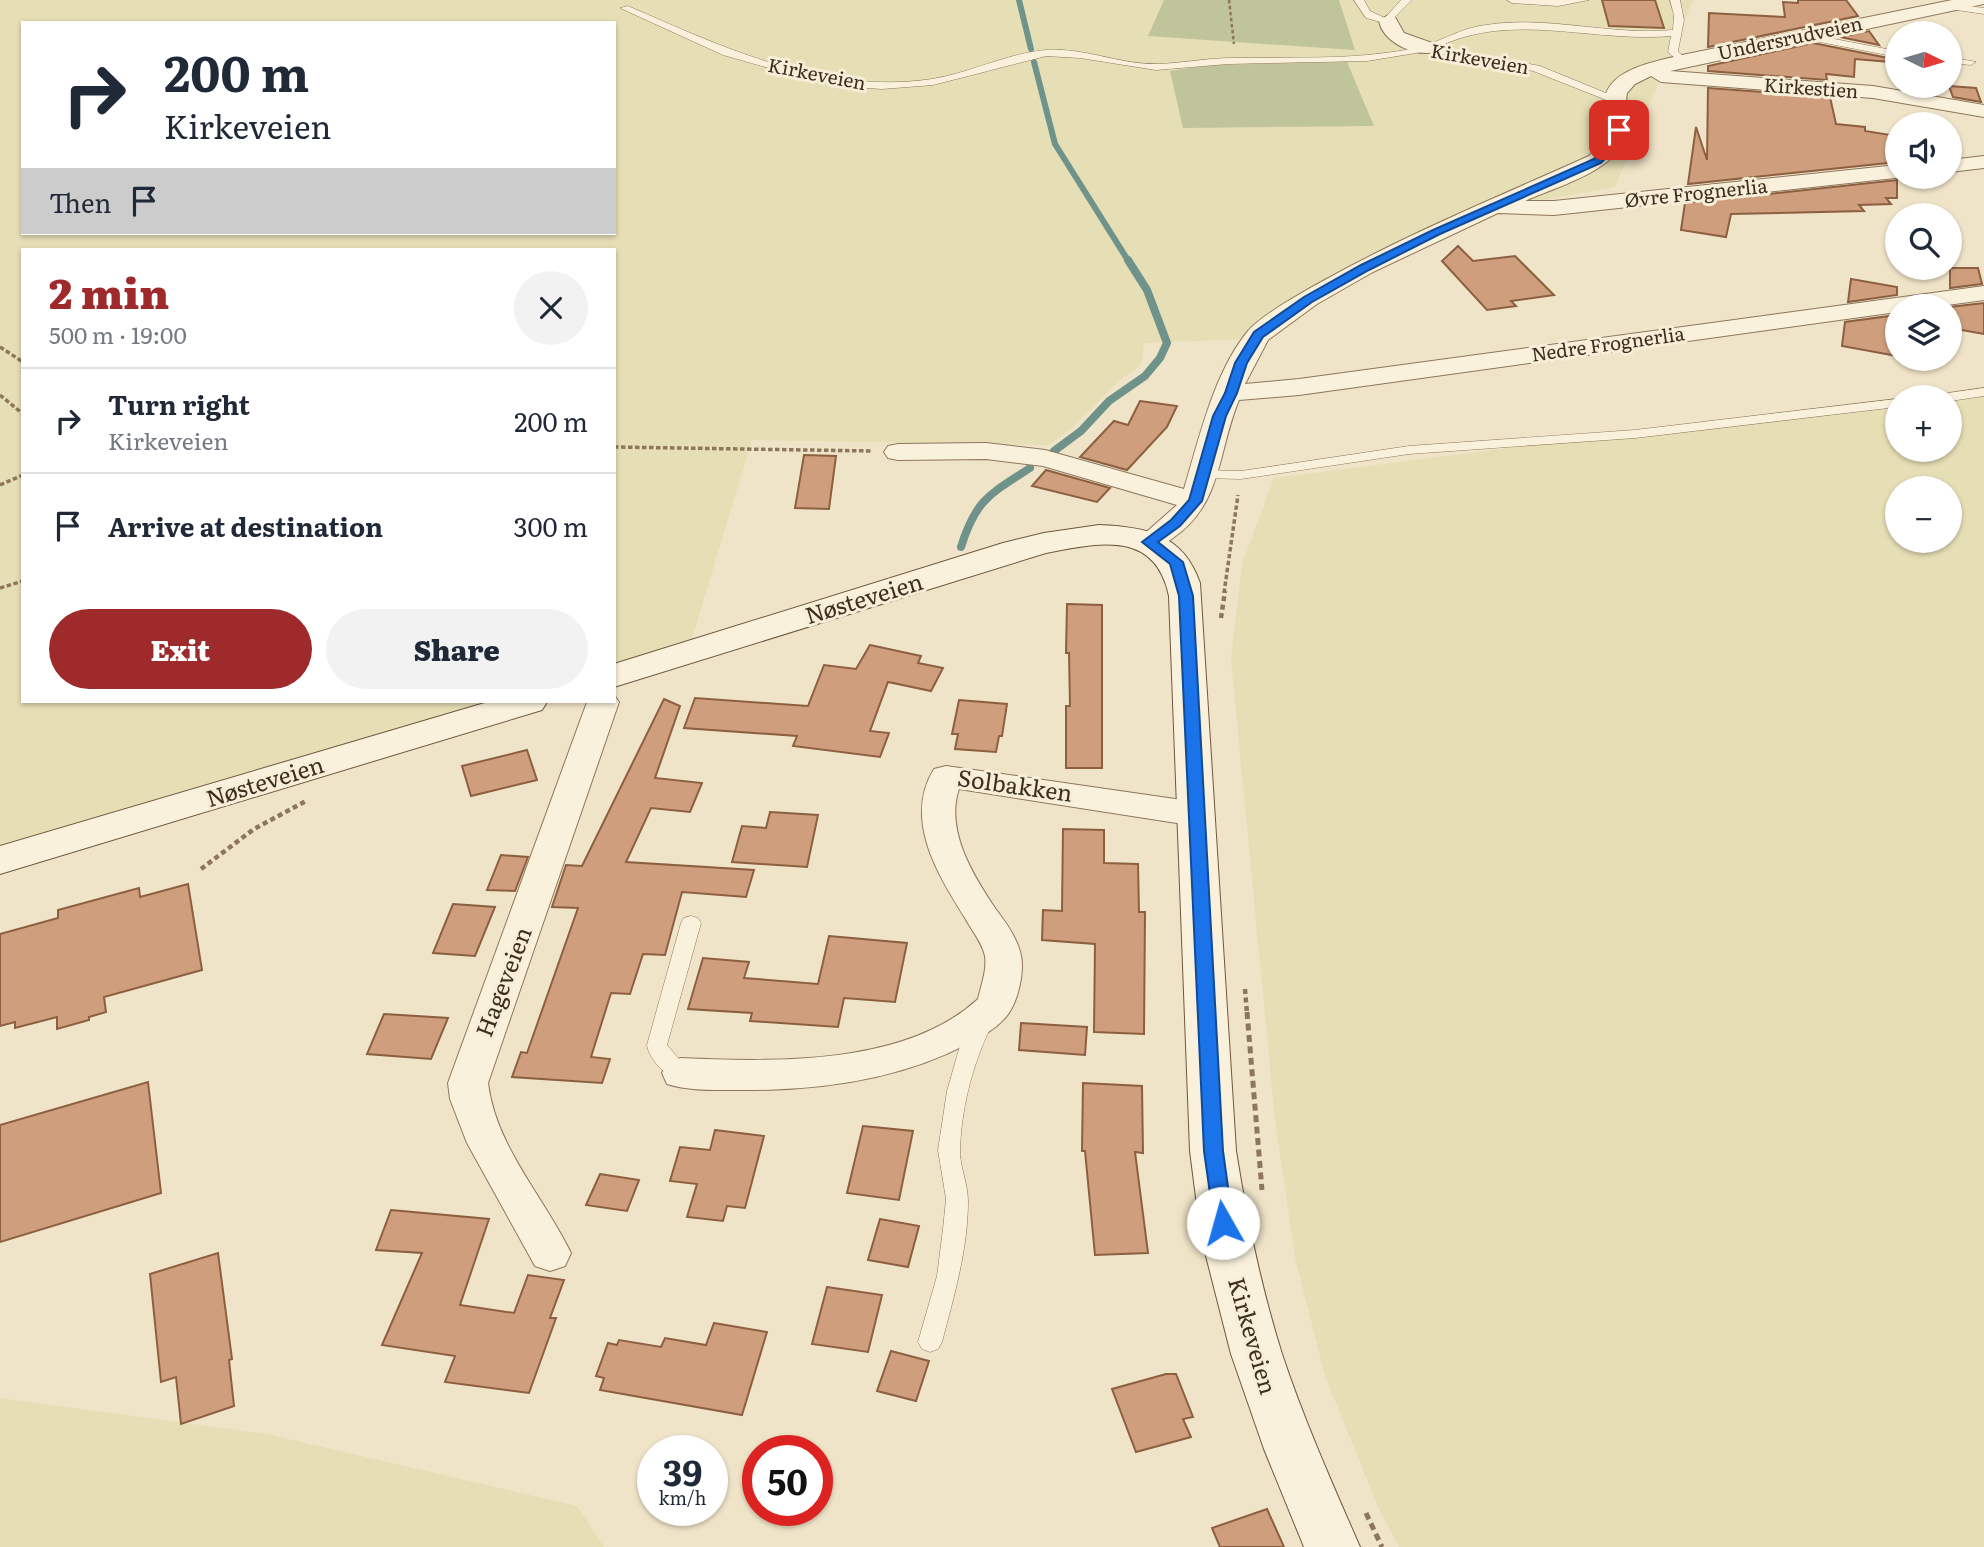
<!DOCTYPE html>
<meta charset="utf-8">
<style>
:root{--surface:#fff;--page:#f2f2f3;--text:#1f2937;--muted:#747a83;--line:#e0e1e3;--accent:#9e2a2b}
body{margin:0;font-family:Literata,serif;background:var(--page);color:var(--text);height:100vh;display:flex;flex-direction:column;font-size:26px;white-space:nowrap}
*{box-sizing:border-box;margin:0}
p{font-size:23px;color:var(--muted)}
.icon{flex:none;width:38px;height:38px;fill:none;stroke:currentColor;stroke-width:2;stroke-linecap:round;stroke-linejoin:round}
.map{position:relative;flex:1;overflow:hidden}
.drawer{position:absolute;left:21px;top:248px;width:595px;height:455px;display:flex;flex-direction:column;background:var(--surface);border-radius:0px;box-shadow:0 2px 5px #0004}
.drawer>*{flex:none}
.banner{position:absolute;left:21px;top:21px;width:595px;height:214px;border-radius:0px;box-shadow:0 2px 5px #0004;background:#fff;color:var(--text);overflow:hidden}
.needle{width:46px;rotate:95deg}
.controls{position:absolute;left:1885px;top:21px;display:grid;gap:14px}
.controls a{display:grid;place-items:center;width:77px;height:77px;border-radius:50%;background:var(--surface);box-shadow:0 2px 5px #0004;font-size:35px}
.speed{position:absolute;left:637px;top:1435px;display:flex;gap:14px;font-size:35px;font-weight:700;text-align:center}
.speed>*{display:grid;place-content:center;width:91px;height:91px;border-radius:50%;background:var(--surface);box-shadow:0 2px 5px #0004;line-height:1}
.speed small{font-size:18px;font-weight:400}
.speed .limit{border:10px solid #d22;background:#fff;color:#111}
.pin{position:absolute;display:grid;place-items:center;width:60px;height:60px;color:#fff;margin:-30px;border-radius:14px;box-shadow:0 4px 10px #0006}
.me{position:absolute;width:77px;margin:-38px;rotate:353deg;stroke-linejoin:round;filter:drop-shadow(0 0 5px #0008)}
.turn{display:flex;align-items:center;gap:24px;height:147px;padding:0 28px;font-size:32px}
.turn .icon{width:91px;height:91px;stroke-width:2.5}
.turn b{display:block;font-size:49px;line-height:60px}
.then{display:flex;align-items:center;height:66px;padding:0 28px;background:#0003;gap:14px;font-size:26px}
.round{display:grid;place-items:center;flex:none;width:74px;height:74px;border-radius:37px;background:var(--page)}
.headline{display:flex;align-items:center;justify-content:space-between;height:119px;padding:0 28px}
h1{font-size:42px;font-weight:800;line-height:52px;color:var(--accent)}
.button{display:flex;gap:14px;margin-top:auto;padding:14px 28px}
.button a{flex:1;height:80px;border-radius:42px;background:var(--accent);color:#fff;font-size:28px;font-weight:800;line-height:80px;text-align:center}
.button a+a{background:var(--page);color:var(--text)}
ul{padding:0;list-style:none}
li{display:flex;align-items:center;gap:21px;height:105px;padding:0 28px;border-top:2px solid var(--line)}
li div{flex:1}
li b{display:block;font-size:26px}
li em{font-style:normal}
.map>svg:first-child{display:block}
</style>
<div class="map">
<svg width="1984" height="1547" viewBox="0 0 1984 1547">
<rect width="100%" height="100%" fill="#f0e4c8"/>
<g fill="#e6deb5" fill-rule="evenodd">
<path d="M0,0H1693L1615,187L1485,211L1249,339L1144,343L1141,365L1120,380L1072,428L1049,445L752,440L688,652L614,674V250H23V702H510L350,744L107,818L0,846ZM23,23H614V233H23Z"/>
<path d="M1984,387V1547H1399L1378,1507L1325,1376L1295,1257L1275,1120L1231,659L1242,564L1274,478L1897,398V450H1950V397H1905ZM1897,488H1950V541H1897Z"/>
<path d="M0,1398L267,1434L577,1506L604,1547H0Z"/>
</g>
<g fill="#bfc49a">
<path d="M1164,0H1339L1355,50L1148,36Z"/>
<path d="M1347,62L1374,126L1183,128L1170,71L1209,65Z"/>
</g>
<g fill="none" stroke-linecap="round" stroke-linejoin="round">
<g stroke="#6f938a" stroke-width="6">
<path d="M1019,0L1031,49"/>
<path d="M1034,62L1055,144L1129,262"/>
</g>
<g stroke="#6f938a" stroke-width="8">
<path d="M1054,451L1081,431L1109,401L1145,376L1160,358L1167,343L1147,290L1128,260"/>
<path d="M961,547C976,499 990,494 1030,468"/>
</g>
</g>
<g fill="#cf9f7d" stroke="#8d5f41" stroke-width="2">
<path d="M1602,0H1655L1664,28L1609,26Z"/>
<path d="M1798,0H1846L1858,16L1708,47L1709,13L1785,17L1783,2L1798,3Z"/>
<path d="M1869,31L1879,45L1840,37Z"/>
<path d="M1813,43L1888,58L1891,62L1855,59L1854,77L1826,74L1827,80L1708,71V66Z"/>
<path d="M1949,86L1976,88L1981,102L1953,97Z"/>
<path d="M1708,88L1830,97L1836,124L1865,127V131L1897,136V162L1688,184L1696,127L1707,160Z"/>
<path d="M1897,180V198H1886L1891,204L1859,205L1864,211L1731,214L1726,237L1681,230L1685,203Z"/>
<path d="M1458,246L1473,261L1515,256L1554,295L1511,301L1516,306L1487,310L1442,261Z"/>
<path d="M1950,268H1978L1982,284L1950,288Z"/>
<path d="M1851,279L1897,287V295L1848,302Z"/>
<path d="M1984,303V334L1950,328V307Z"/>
<path d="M1897,315V356L1842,346L1845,322Z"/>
<path d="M1140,401L1177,406L1167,427L1127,470L1080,457L1114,421L1128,425Z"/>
<path d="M804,455L836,456L829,509L795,508Z"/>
<path d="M1046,470L1110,488L1097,502L1032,486Z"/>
<path d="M1067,604L1102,605V768H1066V706H1070L1069,653H1066Z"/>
<path d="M870,645L921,656L918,663L943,668L931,691L888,682L870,731L889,733L880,757L793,746L797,736L684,728L695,698L808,706L824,665L856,669Z"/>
<path d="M664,699L680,706L655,778L702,783L690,812L651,808L626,862L754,870L746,897L682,892L665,955L643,954L630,994L611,993L591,1057L610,1059L602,1083L512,1077L521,1052L527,1053L578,908L552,907L566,865L582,866Z"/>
<path d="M959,700L1007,704L1002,736H999L996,752L955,749L958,734H952Z"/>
<path d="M527,750L537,780L471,796L462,766Z"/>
<path d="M770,812L818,815L807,867L732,862L742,826L766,828Z"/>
<path d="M1063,829L1104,830V863L1138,864L1139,912H1145L1144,1034L1094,1032L1095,944L1042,940L1043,910L1062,911Z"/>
<path d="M501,855L528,857L515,891L487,890Z"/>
<path d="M188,884L202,970L104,997L106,1012L89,1017V1020L57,1029V1017L15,1028V1022L0,1026V934L58,918V910L139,888L140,897Z"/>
<path d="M453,904L495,907L475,956L433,953Z"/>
<path d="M829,936L907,943L895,1002L844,998L838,1027L750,1021L752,1013L688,1009L703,958L749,962L744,978L818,984Z"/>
<path d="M384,1014L448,1018L431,1059L367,1054Z"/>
<path d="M1021,1023L1087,1027L1085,1055L1019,1050Z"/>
<path d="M148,1082L161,1193L0,1242V1125Z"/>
<path d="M1083,1083L1142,1086L1143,1153L1135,1152L1148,1253L1095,1255L1085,1151H1082Z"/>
<path d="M863,1126L913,1131L899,1200L847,1193Z"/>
<path d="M715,1130L764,1136L745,1208L727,1206L723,1221L687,1217L697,1184L670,1181L680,1147L710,1150Z"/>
<path d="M600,1174L639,1180L627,1211L586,1205Z"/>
<path d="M391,1210L489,1219L460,1305L514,1313L528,1275L564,1280L550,1318H556L529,1393L445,1382L455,1356L382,1345L422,1253L376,1250Z"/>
<path d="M880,1219L919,1226L908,1267L868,1260Z"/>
<path d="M218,1253L232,1359L229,1360L234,1406L181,1424L176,1377L161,1382L150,1274Z"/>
<path d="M827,1287L882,1295L868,1352L812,1344Z"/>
<path d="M714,1323L767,1332L742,1415L600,1390L604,1378L596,1376L608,1343L617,1345L619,1340L661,1347L665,1338L706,1345Z"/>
<path d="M891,1351L929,1361L916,1401L877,1391Z"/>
<path d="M1166,1374H1176L1193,1417L1183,1419L1191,1437L1136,1452L1112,1389Z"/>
<path d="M1267,1509L1284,1547H1220L1212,1528Z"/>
</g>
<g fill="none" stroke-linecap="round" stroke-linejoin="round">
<defs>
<g id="lane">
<path d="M1354,0H1364L1370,11L1385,18L1401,0H1412L1388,24L1366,18Z"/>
<path d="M1507,0H1589L1558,6L1512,3Z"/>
<path d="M1670,0H1680L1684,20L1678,51L1687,61L1682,64L1668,52L1671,36C1593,43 1512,11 1438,47L1540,66L1618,98L1619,100L1614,103L1533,71L1428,51L1367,61L1228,64L1156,70L1080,58L1046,56L933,85L882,89L852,87L790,74L723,55L620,8L628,6C724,48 825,95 932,79C970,73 1008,53 1046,50C1084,47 1120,65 1158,64C1183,63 1208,58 1233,58C1277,57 1323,59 1367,55C1385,53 1408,51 1425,45C1447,39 1461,28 1486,25C1547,15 1611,36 1673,30L1674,15Z"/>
<path d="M1946,3L1984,8V14L1943,8L1941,6Z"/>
<path d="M1798,32L1897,51V57L1794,37L1793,35Z"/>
<path d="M1950,57L1976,62L1971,65L1950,63Z"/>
<path d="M1984,388V396L1950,401V397H1941L1948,393Z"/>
<path d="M1897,399V407L1635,438L1409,454L1241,479L1203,478L1196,474L1203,470L1241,471L1409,446L1635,430Z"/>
<path d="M691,916L698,918L701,923L667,1045L691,1073L688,1079C672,1084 649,1061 647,1045L681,923L684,918Z"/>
<path d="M984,1012L991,1015L994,1020C974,1060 962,1103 960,1148C959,1165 968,1183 968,1201C968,1249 954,1296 942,1342L938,1349L930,1352L922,1349L918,1342L937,1276L943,1229L946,1199L938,1150L947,1091L959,1049L977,1015Z"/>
</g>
<g id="street">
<path d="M1952,0H1984V4L1670,71L1873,86L1984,105V117L1873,98L1661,82L1651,76L1635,84L1627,93C1624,107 1630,121 1626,136C1616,171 1556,187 1525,201H1554L1897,165V177H1904L1554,215L1498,213L1373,272L1317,304L1268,340L1245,384L1299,379L1984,286V300L1940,306H1897V312L1299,395L1239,400C1217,453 1223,503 1173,538C1161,547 1154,552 1139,548L1135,542L1177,505L1043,466L986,459L898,460L888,458L884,452L888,446L898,444L986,443L1045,450L1184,489C1199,439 1214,372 1248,331C1263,314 1303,292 1323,281C1409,233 1500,196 1589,156C1612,134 1603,128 1605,101C1606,69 1658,61 1682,55Z"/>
<path d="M1388,15L1395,17L1404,33L1435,44L1438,48L1435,52C1414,57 1383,42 1379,21Z"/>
<path d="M1984,156V168L1950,172V160Z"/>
<path d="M614,695L619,702L488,1083C496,1147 544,1197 571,1253L565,1266L550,1271L535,1266L467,1143L450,1099L448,1083L587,702H614Z"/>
<path d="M946,766L1196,802L1208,806L1213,814L1208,822L1196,826L959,789C945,830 973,875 995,908C1007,924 1022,944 1022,965C1022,982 1016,1007 1004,1019C995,1029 981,1037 969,1043C898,1081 815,1091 736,1090C713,1090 689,1091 667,1084L662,1073L667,1062L681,1058C774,1062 905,1066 978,999C981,985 987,971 985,956C982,942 972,931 965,918C938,875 903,819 934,769Z"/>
</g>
<g id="secondary">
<path d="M1099,525C1147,527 1183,534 1200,583L1236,1151C1247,1220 1261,1287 1282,1354C1304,1420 1332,1483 1360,1547H1304L1264,1449L1231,1354L1206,1256L1197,1205L1190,1151L1169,596C1155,529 1098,543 1046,553L614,687V664L1003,543L1044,533Z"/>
<path d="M488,702H547L542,710L0,874V846Z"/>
</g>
</defs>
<use href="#lane" stroke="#8d765c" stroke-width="1"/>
<use href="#street" stroke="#8d765c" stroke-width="2"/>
<use href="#secondary" stroke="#6f573f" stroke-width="2"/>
<path stroke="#8d765c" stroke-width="2.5" stroke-dasharray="3.5 2.5" stroke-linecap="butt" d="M1229,0L1234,44"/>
<g stroke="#8d765c" stroke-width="3.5" stroke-dasharray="4.5 2.5" stroke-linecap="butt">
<path d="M0,347L23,362"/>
<path d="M0,395L23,414"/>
<path d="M614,447L872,451"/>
<path d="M0,485L23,475"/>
<path d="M0,588L23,581"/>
<path d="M1224,593L1238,495"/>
</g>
<g stroke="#8d765c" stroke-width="4.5" stroke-dasharray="5 3.5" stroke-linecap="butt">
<path d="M1221,618L1225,591"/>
<path d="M201,869L254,829L306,801"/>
<path d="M1245,989L1247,1014"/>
</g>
<g stroke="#8d765c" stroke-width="5" stroke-dasharray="7 4.5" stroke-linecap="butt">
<path d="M1247,1012L1262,1190"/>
<path d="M1366,1513L1382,1547"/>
</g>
<use href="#lane" fill="#faf1dc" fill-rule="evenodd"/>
<use href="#street" fill="#faf1dc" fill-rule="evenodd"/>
<use href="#secondary" fill="#faf1dc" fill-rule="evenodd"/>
</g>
<path fill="#1a73e8" stroke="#114b97" stroke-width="2" d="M1615,128L1624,130L1619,144L1601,163L1440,234L1369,270L1312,302L1263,337L1247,363L1237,393L1226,416L1202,501L1180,526L1158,542L1183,562L1193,596L1223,1151L1233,1223L1230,1229L1223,1231L1215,1229L1204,1151L1179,596L1170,564L1142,542L1171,520L1189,500L1213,416L1225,393L1235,363L1254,332L1304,297L1361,265L1433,230L1594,159L1609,143Z"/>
<g text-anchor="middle" stroke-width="6" stroke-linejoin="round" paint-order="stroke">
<g font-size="19" fill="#3d2e20" stroke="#f7eed8">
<text transform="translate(1790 38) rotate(-12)" y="7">Undersrudveien</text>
<text transform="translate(1480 59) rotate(10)" y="7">Kirkeveien</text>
<text transform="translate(817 74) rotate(11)" y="7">Kirkeveien</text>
<text transform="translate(1811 88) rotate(4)" y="7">Kirkestien</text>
<text transform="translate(1696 193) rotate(-6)" y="7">Øvre Frognerlia</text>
<text transform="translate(1608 344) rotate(-8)" y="7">Nedre Frognerlia</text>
</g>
<g font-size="23" fill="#3d2e20" stroke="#f7eed8">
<text transform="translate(864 599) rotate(-17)" y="8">Nøsteveien</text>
<text transform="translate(265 782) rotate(-17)" y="8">Nøsteveien</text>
<text transform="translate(1015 786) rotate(8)" y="8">Solbakken</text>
<text transform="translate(504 982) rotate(-69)" y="8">Hageveien</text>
<text transform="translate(1252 1336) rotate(74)" y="8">Kirkeveien</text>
</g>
</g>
</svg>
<div class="controls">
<a><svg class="needle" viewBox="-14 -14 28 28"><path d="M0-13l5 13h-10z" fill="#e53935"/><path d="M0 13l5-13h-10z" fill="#747a83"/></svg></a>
<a><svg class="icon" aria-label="sound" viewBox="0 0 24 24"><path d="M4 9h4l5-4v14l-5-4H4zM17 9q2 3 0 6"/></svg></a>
<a><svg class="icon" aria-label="search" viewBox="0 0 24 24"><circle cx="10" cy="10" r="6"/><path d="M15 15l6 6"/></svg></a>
<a><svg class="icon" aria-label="layers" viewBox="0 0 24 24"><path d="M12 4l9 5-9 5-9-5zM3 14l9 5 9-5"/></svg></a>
<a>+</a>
<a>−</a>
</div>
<div class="speed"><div>39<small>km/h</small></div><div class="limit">50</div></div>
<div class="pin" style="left:1619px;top:130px;background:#d93025"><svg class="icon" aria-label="arrive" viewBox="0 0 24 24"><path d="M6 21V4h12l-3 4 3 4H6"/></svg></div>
<svg class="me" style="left:1223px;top:1223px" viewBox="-20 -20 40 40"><circle r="19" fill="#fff"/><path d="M0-13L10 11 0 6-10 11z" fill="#1a73e8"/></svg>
<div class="banner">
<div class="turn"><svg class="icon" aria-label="right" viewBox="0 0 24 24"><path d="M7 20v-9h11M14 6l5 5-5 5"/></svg><div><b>200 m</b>Kirkeveien</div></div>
<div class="then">Then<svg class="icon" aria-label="arrive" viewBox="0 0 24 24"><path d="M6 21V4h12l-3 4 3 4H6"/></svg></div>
</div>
<section class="drawer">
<div class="headline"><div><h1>2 min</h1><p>500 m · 19:00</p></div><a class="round"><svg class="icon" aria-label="close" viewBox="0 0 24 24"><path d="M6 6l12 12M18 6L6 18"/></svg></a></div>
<ul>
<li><svg class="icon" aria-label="right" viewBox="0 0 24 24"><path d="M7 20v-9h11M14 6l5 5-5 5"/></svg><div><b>Turn right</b><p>Kirkeveien</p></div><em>200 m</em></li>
<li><svg class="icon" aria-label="arrive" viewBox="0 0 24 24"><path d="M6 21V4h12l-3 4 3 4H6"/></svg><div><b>Arrive at destination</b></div><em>300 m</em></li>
</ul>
<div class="button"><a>Exit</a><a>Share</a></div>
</section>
</div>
